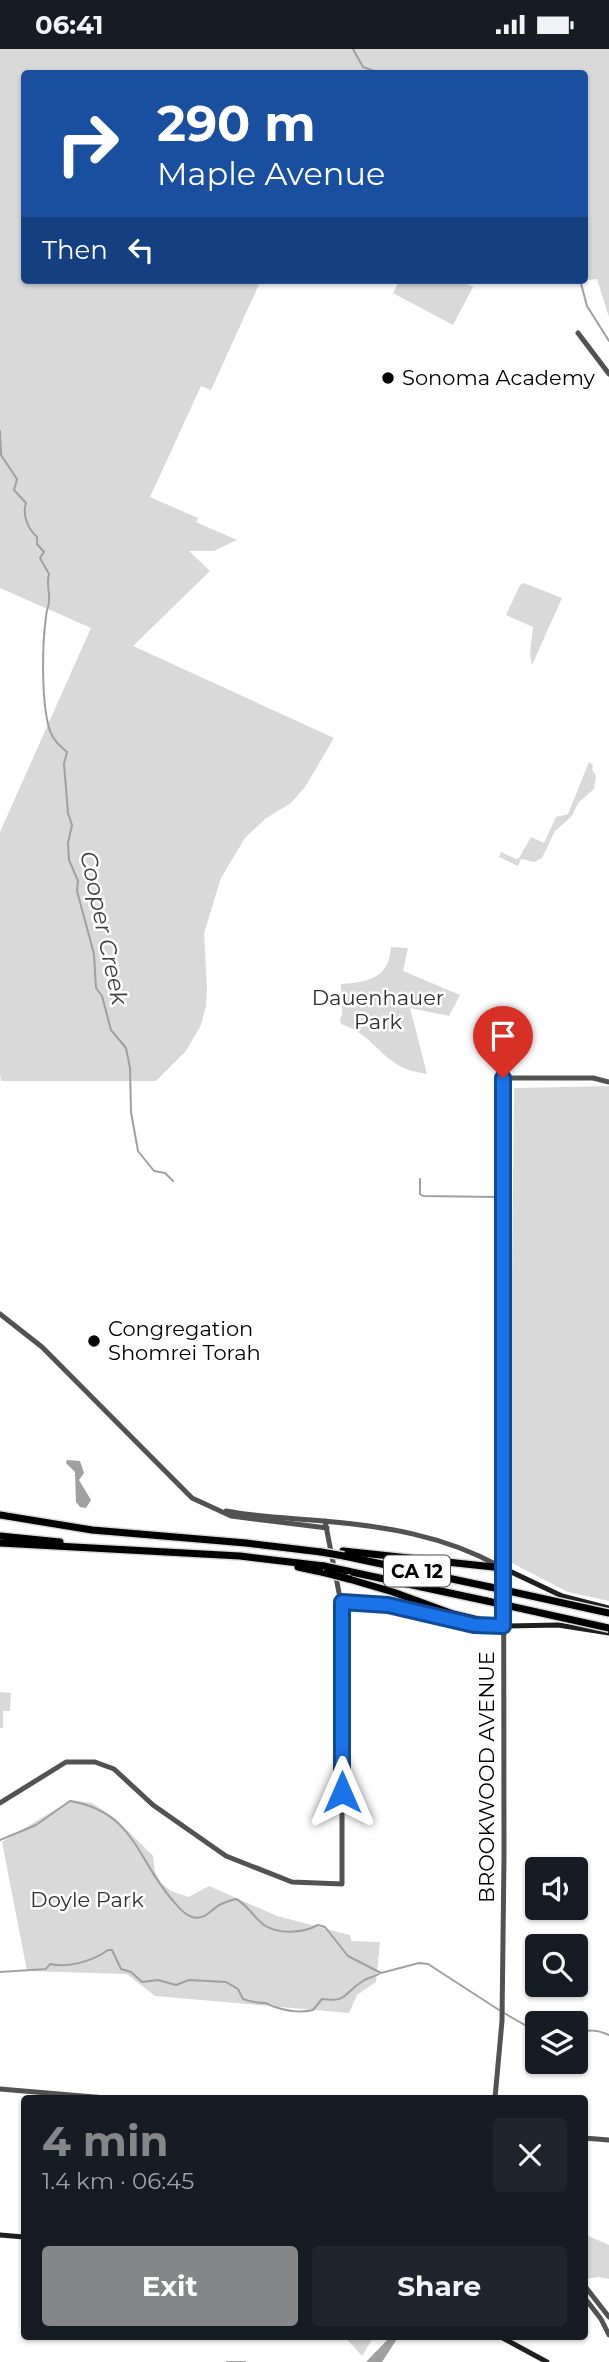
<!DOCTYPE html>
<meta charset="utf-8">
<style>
:root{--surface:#171b24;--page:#20242c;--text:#f1f3f6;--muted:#9ea1a6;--accent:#858687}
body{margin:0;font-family:Montserrat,sans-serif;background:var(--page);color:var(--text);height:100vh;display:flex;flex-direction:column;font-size:26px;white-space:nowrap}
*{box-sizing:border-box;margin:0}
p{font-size:23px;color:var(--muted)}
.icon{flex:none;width:38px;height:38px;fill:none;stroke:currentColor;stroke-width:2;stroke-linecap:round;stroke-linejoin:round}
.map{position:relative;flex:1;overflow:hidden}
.drawer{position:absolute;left:21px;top:2046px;width:567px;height:245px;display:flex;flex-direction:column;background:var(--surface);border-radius:7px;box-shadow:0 2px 5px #0004}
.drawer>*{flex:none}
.top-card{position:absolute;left:21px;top:21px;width:567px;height:214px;border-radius:7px;box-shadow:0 2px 5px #0004;background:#1a4fa0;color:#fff;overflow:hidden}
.fabs{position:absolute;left:525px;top:1808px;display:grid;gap:14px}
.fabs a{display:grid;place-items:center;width:63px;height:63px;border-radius:7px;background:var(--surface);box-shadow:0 2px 5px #0004;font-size:35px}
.pin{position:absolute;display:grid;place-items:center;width:60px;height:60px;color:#fff;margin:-72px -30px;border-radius:50% 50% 50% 0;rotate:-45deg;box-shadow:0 0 7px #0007}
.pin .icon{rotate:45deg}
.me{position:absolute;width:77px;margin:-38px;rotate:0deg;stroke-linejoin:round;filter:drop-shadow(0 0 5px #0008)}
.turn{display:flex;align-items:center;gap:24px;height:147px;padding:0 21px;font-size:32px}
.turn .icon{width:91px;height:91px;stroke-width:2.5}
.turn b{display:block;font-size:49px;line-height:60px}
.then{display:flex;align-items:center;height:66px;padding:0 21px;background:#0003;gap:14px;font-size:26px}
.round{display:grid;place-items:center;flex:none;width:74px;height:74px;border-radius:7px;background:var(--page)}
.summary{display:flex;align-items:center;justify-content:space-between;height:119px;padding:0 21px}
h1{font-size:42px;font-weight:700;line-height:52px;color:var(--accent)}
.button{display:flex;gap:14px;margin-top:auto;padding:14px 21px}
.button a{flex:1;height:80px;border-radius:7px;background:var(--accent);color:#fff;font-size:28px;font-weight:700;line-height:80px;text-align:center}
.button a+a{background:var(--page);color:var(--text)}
.status{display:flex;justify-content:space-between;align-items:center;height:49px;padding:0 35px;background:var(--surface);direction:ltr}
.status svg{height:19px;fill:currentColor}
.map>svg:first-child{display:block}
</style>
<div class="status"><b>06:41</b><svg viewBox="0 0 49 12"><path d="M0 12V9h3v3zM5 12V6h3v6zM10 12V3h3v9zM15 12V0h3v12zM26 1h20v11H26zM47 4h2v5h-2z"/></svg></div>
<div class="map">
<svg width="609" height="2313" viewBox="0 0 609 2313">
<rect width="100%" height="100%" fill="#fff"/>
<g fill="#d9d9d9">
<path d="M0,0H609V268L597,230L589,231L585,226L584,24H24V231H261L211,341L201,337L150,448L198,469L196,473L237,491L214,502H189L210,522L133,597L334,689L305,738L291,754L265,770L245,789L221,829L204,884L207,939L206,957L201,976L186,1002L156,1032H1L0,1025V783L91,579L0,539Z"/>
<path d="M400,231H460L473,238L453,276L393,244Z"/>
<path d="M524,534L562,549L532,616L530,605L533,578L506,566L520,536Z"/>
<path d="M589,713L593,716L592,720L596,727L594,740L579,753L571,768L555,782L542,809L534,813L521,810L518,817L499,808L501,803L516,810L519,809L531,788L544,794L556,768L568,765Z"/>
<path d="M391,898L408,899L403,922L460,946L449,967L410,959L427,1025C416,1023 405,1021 395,1014C375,1000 366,983 341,975L340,972L342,964L341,935C366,933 389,931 391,898Z"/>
<path d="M609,1037V1552L568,1543L510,1513L511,1389L510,1382H508V1305L512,1297L508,1282V1233L512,1226L514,1039Z"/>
<path d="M0,1643L11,1644L10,1662H3V1679H0Z"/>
<path d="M71,1751L92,1754L116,1770L153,1807L155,1823L161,1834L171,1842L189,1848L209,1837L277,1867L350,1886L351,1892L380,1893L376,1933L357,1946L349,1964L155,1947L127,1925L27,1922L2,1793Z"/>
<path d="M584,2185L609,2196V2230L599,2228L585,2230Z"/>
<path d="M344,2287H374L362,2307Z"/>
</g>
<g fill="#a0a0a0">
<path d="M67,1411L80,1412L84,1424L79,1431L91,1451L86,1459L80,1458L76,1453L75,1423L66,1414Z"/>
<path d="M391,2287H399L382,2313H366Z"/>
</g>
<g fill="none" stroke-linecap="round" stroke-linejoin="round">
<g stroke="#a0a0a0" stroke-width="2">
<path d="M353,0L363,18L380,24"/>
<path d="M580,231L587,257L609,292"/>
<path d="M0,382L1,406L17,430L14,441L26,454C22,466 28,480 37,488V495L44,503L40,509L49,525C46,535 50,542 49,552C49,557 46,562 46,568C42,597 41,654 50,682C53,691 60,697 67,703L64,715L68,764L72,776L68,794L69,811L78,832L77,842L94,905L96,939L102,947L111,981L126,999L130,1019L131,1063L138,1102L154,1122L165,1124L173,1132"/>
<path d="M420,1130V1145L423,1147L497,1148"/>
<path d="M0,1791L36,1776L70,1752C136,1763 137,1813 175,1854C179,1859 186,1866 192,1868C205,1872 211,1860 221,1855C226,1853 231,1851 236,1850C249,1857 254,1869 264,1876C279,1886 303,1884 318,1876L325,1878L348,1907L381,1924L419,1914L428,1915L499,1961"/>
<path d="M0,1923L46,1920L50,1915C69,1919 93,1912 108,1901H112L121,1920L131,1923L142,1933L158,1931L176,1936L189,1931L226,1933L238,1940L243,1950C251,1953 256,1954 265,1954C271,1955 269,1957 275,1958C287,1962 301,1964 313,1961L322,1950C348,1954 344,1943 363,1932C367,1929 374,1928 379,1925"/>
<path d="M504,1964L537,1983"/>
<path d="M576,1984C588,1981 597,1980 609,1986"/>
<path d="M227,2313H245"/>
</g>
<defs>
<g id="motorway">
<path d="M0,1466L92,1481L246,1494L321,1503"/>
<path d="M0,1487L60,1493"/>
<path d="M0,1494L240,1507L324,1517"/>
<path d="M343,1502L503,1519"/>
<path d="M344,1507L490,1538"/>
<path d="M298,1518L326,1524"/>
<path d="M347,1522L487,1552"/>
<path d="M349,1530L393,1543L453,1565L503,1577"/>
</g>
</defs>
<use href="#motorway" stroke="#dbdbdb" stroke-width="10"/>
<g stroke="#525252" stroke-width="5">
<path d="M578,284L609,325"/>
<path d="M0,1265L42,1298L192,1449L231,1467L327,1479"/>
<path d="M226,1462C258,1468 291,1469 323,1472C384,1477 445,1487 499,1517"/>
<path d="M342,1553C358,1554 375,1554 390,1557C425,1564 461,1579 497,1577"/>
<path d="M0,1754L66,1713H95L114,1720L153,1756L226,1807L292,1833L342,1835V1559L325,1472"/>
<path d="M0,2040L106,2049"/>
<path d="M495,2049L502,1972L504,1808L503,1029H593L609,1033"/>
<path d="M584,2089L609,2091"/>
<path d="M584,2236L609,2268"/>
<path d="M584,2248L601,2270L609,2286"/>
</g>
<g stroke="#1f1f1f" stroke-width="5">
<path d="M503,1519L562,1547L609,1559"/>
<path d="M503,1577L558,1576L609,1584"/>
<path d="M0,2186L24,2188"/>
<path d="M499,2287L547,2313"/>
</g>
<use href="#motorway" stroke="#000" stroke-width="7"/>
<defs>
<g id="motorway-bridge">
<path d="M321,1503L344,1507"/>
<path d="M324,1517L347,1522"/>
<path d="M326,1524L349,1530"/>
<path d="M490,1538L609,1564"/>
<path d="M487,1552L609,1579"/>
</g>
</defs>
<use href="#motorway-bridge" stroke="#dbdbdb" stroke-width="10" stroke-linecap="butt"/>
<use href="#motorway-bridge" stroke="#000" stroke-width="7"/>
</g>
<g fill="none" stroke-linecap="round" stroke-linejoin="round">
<defs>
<path id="route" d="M342,1743V1553L388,1556L474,1576L503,1577V1029"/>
</defs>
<use href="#route" stroke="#114b97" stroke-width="18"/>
<use href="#route" stroke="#1a73e8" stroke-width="12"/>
</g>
<g fill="#000" stroke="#fff" stroke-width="2.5">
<circle cx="388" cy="329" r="7"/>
<circle cx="94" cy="1292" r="7"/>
</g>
<g text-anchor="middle" stroke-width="5" stroke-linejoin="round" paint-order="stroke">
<rect fill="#fff" stroke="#4c4c4c" stroke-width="2" x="384" y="1506.5" width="66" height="31" rx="5"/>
<g font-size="19" font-weight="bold" fill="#000">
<text x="417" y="1529">CA 12</text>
</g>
<g font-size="21" fill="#000" stroke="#fff" text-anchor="start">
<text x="402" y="336">Sonoma Academy</text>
<text x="108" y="1287">Congregation<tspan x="108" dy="24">Shomrei Torah</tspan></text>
</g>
<g font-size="21" fill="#303030" stroke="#fff">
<text x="378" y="956">Dauenhauer<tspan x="378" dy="24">Park</tspan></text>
<text x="87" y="1858">Doyle Park</text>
</g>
<g font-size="21" fill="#000" stroke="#fff">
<text transform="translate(487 1728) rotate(-90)" y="7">BROOKWOOD AVENUE</text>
</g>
<g font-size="23" font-style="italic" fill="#414141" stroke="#fff">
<text transform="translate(104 879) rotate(78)" y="8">Cooper Creek</text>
</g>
</g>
</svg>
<div class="fabs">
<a><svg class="icon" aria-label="sound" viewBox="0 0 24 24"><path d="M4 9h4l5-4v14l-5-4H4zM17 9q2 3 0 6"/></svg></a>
<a><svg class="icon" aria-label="search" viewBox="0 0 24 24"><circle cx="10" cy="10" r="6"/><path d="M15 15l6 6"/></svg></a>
<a><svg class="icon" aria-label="layers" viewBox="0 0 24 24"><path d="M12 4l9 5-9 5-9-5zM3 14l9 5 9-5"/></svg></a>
</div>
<div class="pin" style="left:503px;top:1029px;background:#d93025"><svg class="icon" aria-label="arrive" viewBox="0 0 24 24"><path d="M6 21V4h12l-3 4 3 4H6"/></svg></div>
<svg class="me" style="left:342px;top:1743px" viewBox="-20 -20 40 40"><path d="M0-17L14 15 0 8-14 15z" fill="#1a73e8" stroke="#fff" stroke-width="4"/></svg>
<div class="top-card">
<div class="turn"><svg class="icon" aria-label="right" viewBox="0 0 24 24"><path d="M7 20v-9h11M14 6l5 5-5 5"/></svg><div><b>290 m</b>Maple Avenue</div></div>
<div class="then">Then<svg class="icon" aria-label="left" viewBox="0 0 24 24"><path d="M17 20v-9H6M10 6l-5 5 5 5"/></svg></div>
</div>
<section class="drawer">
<div class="summary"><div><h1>4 min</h1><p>1.4 km · 06:45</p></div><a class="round"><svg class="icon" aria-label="close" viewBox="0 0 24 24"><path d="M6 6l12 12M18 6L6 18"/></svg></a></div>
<div class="button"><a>Exit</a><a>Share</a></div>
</section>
</div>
